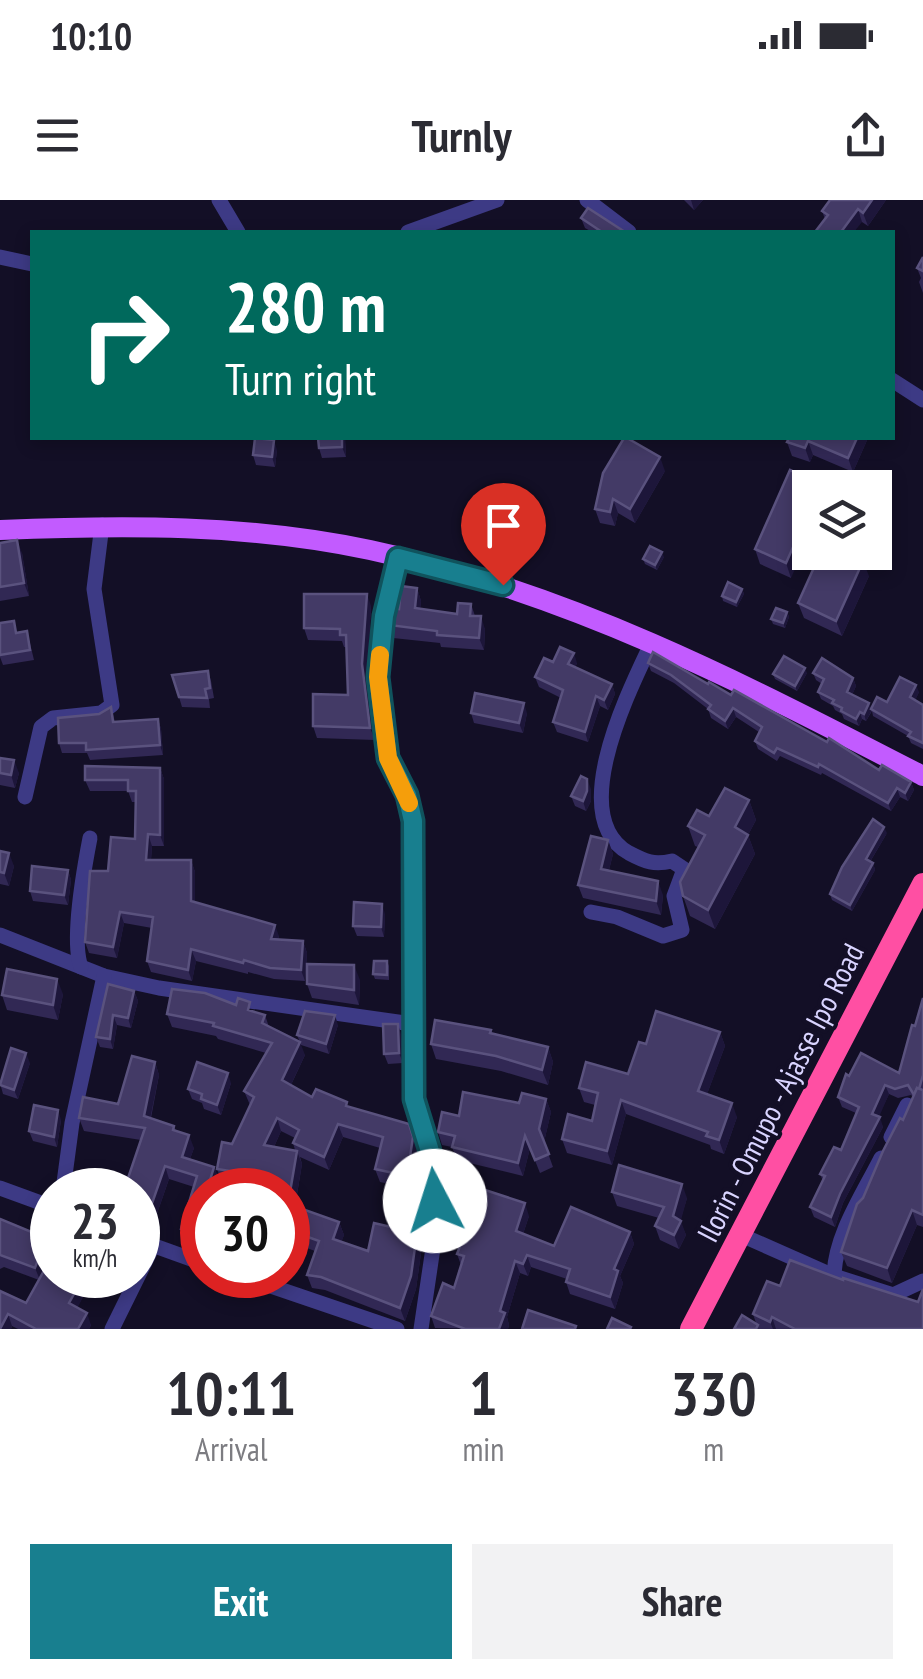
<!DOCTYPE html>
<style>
:root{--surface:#fff;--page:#f2f2f3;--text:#2b2b33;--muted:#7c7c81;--accent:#187f8f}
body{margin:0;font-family:"PT Sans Narrow",sans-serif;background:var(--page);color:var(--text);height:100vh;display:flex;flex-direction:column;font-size:38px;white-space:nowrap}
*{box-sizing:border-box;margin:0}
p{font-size:32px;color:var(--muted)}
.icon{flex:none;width:55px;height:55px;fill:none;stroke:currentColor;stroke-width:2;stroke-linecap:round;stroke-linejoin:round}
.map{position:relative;height:1129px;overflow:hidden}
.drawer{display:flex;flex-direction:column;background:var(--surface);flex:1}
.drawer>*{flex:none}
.top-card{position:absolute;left:30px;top:30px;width:865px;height:210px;border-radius:0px;box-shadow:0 5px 15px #0003;background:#00695c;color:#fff;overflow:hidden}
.tools{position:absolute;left:792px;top:270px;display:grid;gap:20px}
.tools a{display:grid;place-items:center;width:100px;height:100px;border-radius:0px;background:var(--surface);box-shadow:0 5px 15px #0003;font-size:50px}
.speed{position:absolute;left:30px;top:968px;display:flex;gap:20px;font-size:50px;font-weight:700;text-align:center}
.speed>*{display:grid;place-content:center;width:130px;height:130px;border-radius:50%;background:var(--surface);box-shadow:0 5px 15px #0003;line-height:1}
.speed small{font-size:25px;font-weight:400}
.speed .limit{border:15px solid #d22;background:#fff;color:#111}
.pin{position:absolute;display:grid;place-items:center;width:85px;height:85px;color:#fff;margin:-102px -42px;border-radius:50% 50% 50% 0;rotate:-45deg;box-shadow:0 0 10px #0007}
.pin .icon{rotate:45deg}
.me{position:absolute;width:110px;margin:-55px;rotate:355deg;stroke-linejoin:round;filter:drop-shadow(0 0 8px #0008)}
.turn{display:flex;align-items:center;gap:35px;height:210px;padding:0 30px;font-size:45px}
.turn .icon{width:130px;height:130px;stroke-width:2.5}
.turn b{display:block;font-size:70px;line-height:85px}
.eta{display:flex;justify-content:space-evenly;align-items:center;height:170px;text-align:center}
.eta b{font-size:60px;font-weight:700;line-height:70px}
.action{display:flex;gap:20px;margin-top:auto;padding:20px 30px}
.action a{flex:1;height:115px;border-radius:0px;background:var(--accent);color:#fff;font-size:40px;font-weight:700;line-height:115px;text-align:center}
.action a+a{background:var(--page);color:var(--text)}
.status{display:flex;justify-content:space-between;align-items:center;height:70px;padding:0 50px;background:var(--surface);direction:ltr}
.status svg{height:28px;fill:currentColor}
header{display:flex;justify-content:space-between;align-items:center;height:130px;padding:0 30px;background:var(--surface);font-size:45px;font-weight:700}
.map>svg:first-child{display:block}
</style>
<div class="status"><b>10:10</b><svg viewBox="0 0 49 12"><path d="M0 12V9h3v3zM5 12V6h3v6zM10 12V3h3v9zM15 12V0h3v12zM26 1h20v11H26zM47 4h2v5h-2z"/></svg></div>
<header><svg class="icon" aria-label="menu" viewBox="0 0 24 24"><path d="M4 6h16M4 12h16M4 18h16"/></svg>Turnly<svg class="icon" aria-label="share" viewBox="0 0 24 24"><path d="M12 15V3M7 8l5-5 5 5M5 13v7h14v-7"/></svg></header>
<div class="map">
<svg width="923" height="1129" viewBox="0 0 923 1129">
<rect width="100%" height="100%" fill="#130f26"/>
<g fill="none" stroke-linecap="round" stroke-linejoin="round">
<g stroke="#3d3a85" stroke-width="15">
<path d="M219,0L238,32"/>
<path d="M587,0L629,32"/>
<path d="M408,32L497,0"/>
<path d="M0,57L32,64"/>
<path d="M892,180L923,200"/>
<path d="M398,358L384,416L378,477L389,559L407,595L413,621L414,899L436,971L433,1048L421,1129"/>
<path d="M25,597L41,527L53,518L101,513L112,505L94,389L102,325"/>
<path d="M591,712L617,717L663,736L682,730L674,696L684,669L672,661C654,665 646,662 629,653C565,617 629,491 652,442"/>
<path d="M0,735L104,776L159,788L412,824"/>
<path d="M81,767C71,740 84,669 90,638"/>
<path d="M891,937L907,905"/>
<path d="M0,988L52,1007"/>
<path d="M63,990L72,923L104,776"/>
<path d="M741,1035L834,1076L893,1095L923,1081"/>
<path d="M138,1040L202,1063"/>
<path d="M238,1075L397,1129"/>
<path d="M834,1076C835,1035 863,994 881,958"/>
<path d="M112,1129L153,1046"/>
</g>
<path stroke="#c25bff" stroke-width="20" d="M0,330C124,325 248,324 370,350C568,392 745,484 923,576"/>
<path stroke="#ff4fa3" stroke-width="22" d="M691,1129L923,684"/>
</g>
<g fill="#312854" fill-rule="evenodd">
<path d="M684,0H703L694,10Z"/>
<path d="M886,0L868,26L862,22L825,19L822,11Z"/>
<path d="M581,18L625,32H592L585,28Z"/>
<path d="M923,57V93L919,82L921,78L917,68Z"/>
<path d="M345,238L346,257L322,258L319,248Z"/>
<path d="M789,238H868L853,272L813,255L810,262L792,256L787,242Z"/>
<path d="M277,250L275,267L256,265L253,255Z"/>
<path d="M790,270L791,378L760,364L755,349Z"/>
<path d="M665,271L635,323L618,313L615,326L600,323L595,309Z"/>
<path d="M0,343L22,353L29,396L0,401Z"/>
<path d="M664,357L657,370L645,364L643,359Z"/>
<path d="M869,376L842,436L804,418L798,403Z"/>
<path d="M417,388L421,401L420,409L457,414L471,404L475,416L485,429L484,450L441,447L440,443L393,438L389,425L399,409Z"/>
<path d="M742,389L744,394L737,407L723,401L722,396Z"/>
<path d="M371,406L367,476L375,540L317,538L313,526L348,495L347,447H344L342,441L308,440L304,428Z"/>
<path d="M787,412L789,417L785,428L773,424L771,419Z"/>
<path d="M0,423L18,433L27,431L34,460L3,465L0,457Z"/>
<path d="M553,462L577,463L575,468L612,484L615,494L608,510L600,506L588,542L557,532L553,522L561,498L539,487L535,477Z"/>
<path d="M648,463L708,484L879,570L911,582L914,590L908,601L900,597L891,611L822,573L821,575L780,556L777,561L758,549L755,541L759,532L736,517L728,529L711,518L708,509L674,483L651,471Z"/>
<path d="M208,471L211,481L214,498L209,499L210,508L182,507L179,497Z"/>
<path d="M807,473L797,491L775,479L773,474Z"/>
<path d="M813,473L853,478L856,486L852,495L871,508L919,492L915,500L923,505V549L911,543L908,536L873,516L872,511L866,521L862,519L859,526L844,519L842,514L835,510L833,506L821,499L818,492L822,484L816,480Z"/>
<path d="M111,507L115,522L158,519L161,529L163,555L90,560L87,553H62L59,543Z"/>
<path d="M471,513H527L523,533L474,523Z"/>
<path d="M0,558L19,573L15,588L0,585Z"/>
<path d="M160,568L164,579V646H152L151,660H191L195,672V702L279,736L278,740L303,741L307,753L305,781L274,779L248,772V774L196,761L192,781L151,772L147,761L152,728L124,723L117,758L89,753L85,742L135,639V602H132L128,591H90L85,580Z"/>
<path d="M591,589V601L586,611L575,606L571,596Z"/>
<path d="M749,600L756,620L748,635L755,654L715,729L690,716L683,696L698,647L695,646L688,626Z"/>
<path d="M887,633L870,662L873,663L875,670L852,711L832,700L830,694Z"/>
<path d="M608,640L613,654L609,670L663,695L661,715L583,698L578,685Z"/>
<path d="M0,651L14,666L9,686L0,684Z"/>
<path d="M68,670L71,680L68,705L33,701L30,691Z"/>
<path d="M385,714L384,737L357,736L353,726Z"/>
<path d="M387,761L389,766V780L375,779L373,774Z"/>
<path d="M360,780L359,805L312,798L307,784Z"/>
<path d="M108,784L134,791L138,801L131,828L117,825L113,849L100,847L96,837Z"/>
<path d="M63,794L58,820L7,810L2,795Z"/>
<path d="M923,798V1027L917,1025L892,1083L847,1066L841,1052L863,998L903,920L913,897L911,895L898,898L889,894L878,917L883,927L843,1003L835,1027L814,1017L810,1007L823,981L820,974L841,950L856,913L842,907L838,897L849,876L899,873Z"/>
<path d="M254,812L265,815L269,827L305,855L291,885L312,897L348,906L418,950L412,989L380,982L375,969L380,948L343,937L329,970L300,957L302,964L295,1007L339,1022L344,1035L341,1042L368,1051L422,1046L416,1089L405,1121L325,1090L312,1088L307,1075L315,1051L293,1043L288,1061V990L222,982L217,969L232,944L250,905L244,891L266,853L218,839L216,836L172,827L167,814ZM281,931L295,938L293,943L295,950L274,947Z"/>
<path d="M338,825L329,854L301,845L297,835Z"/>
<path d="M491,830L492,833L548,847L553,862L548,885L501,871L436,859L431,844Z"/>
<path d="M720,832L725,846L707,894L737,917L724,954L711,949L710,945L626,914L612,965L567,953L562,939L592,921L595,905L584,902L579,888L628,874L646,844Z"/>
<path d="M401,834L403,863L388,864L384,854Z"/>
<path d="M155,862L159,875L151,918L174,926L176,931L194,948L190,959L214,967L219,980L216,990H202V1043L200,1042L199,1046L186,1042L181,1029L194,987L169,979L152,1028L138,1023V990L141,940L84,931L79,918L118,904Z"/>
<path d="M30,863L18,899L3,894L0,883Z"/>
<path d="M231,883L221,915L204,909L202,903L192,899L188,889Z"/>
<path d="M546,899L551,912L544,942L553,967L540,973L530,948L523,976L457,960L452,947L442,945L438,932L459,916Z"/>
<path d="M61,920L57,947L33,941L29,931Z"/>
<path d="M612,992L687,998L680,1021L686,1035L679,1049L660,1040L655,1026L659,1018L617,1006Z"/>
<path d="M529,1016L523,1034L554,1046L630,1032L634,1044L620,1076L623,1083L615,1109L570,1094L566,1082L567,1079L531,1067L528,1076L520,1073L507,1117L509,1125L508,1129L435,1128L431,1116L454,1088L461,1065L457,1054Z"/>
<path d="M0,1019L46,1038L50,1050L41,1077L83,1097L77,1107L91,1125L89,1129H18L12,1126L11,1129H0V1091L26,1103L39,1080L4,1067L0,1069Z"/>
<path d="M843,1080L918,1102L923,1129H734L756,1123L753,1114L780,1086Z"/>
</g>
<g fill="#1d163a">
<path d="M691,0H703L694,10Z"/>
<path d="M872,0H886L868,26L863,13Z"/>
<path d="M858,9L862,22L854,32H841Z"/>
<path d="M342,238H345L346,257L342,247Z"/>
<path d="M857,238H868L853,272L848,258Z"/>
<path d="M274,240L277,250L275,267L272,257Z"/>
<path d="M808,241L813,255L810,262L805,248Z"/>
<path d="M660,257L665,271L635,323L630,309Z"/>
<path d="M613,299L618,313L615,326L610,312Z"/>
<path d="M810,309V336L791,378L786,363Z"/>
<path d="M17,340L22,353L29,396L24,383Z"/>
<path d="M662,352L664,357L657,370L655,365Z"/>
<path d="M863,361L869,376L842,436L836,421Z"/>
<path d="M417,388L421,401L419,420L415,408Z"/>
<path d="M742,389L744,394L737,407L736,402Z"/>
<path d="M367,394L371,406L367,476L375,540L370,528L362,464Z"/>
<path d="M787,412L789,417L785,428L783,423Z"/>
<path d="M481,416L485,429L484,450L479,438Z"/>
<path d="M574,453L577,463L572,474L568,464Z"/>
<path d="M805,468L807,473L797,491L795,486Z"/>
<path d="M853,478L856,486L850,500L847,492Z"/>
<path d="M612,484L615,494L608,510L604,500Z"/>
<path d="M916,485L919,492L913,505L910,497Z"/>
<path d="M596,496L600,506L588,542L585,532Z"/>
<path d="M524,503L527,513L523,533L519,523Z"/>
<path d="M869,503L872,510L866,521L864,514Z"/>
<path d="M733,508L736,517L728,529L725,521Z"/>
<path d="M860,512L862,519L859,526L856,519Z"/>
<path d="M158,519L161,529L163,555L160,545Z"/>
<path d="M14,560L19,573L15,588L11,575Z"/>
<path d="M160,568L164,579V646L160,635Z"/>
<path d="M587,579L591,589V601L586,611L583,601Z"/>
<path d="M911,582L914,590L908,601L905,593Z"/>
<path d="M897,588L900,597L891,611L888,603Z"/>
<path d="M749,600L756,620L748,635L755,654L715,729L708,710L735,627Z"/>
<path d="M884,627L887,633L868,665L866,659Z"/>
<path d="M148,634L152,646L150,671L146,660Z"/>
<path d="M608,640L613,654L606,682L601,669Z"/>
<path d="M9,653L14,666L9,686L4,673Z"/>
<path d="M191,660L195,672V712L191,701Z"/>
<path d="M873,663L875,670L852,711L850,705Z"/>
<path d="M68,670L71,680L68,705L64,695Z"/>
<path d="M658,681L663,695L661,715L656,701Z"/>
<path d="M382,704L385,714L384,737L381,727Z"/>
<path d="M120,712L124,723L117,758L113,747Z"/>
<path d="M275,725L279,736L275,750L271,739Z"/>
<path d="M303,741L307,753L305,781L301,770Z"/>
<path d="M191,749L196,761L192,781L188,770Z"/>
<path d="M354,765L360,780L359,805L354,790Z"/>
<path d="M57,779L63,794L58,820L53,805Z"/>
<path d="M134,791L138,801L131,828L128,818Z"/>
<path d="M113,815L117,825L113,849L110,839Z"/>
<path d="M335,815L338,825L329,854L326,844Z"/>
<path d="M398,824L401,834L403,863L399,853Z"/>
<path d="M720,832L725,846L703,905L698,891Z"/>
<path d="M300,842L305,855L287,893L282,880Z"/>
<path d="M548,847L553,862L548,885L542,870Z"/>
<path d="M26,853L30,863L18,899L14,890Z"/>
<path d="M155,862L159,875L148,929L144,916Z"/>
<path d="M228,873L231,883L221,915L217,905Z"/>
<path d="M885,885L889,894L876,924L872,914Z"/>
<path d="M546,899L551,912L544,942L539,929Z"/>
<path d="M621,900L626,914L612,965L607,951Z"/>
<path d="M732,903L737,917L724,954L719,940Z"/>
<path d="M58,910L61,920L57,947L54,937Z"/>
<path d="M880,917L883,927L843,1003L835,1027L831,1017L840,994Z"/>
<path d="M277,918L281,931L269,958L264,945Z"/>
<path d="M338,924L343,937L329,970L324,957Z"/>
<path d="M409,924L418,950L412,989L407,976Z"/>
<path d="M189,935L194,948L186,970L182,957Z"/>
<path d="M525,936L530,948L523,976L518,963Z"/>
<path d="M297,951L302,964L293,1018L288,1004Z"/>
<path d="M165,966L169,979L152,1028L148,1015Z"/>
<path d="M214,967L219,980L216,990H207Z"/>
<path d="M682,984L687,998L680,1024L681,1021L686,1035L679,1049L674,1035L673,1016Z"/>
<path d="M525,1003L529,1016L520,1043L516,1031Z"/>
<path d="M912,1010L917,1025L892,1083L887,1068Z"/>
<path d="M339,1022L344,1035L338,1053L333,1039Z"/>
<path d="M289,1030L293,1043L288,1061V1034Z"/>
<path d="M630,1032L634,1044L620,1076L623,1083L615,1109L610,1097L614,1069Z"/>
<path d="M417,1033L422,1046L416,1089L405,1121L400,1108Z"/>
<path d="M46,1038L50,1050L40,1080L35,1068Z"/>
<path d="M527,1055L531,1067L528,1076L523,1064Z"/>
<path d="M515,1061L520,1073L507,1117L509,1125L508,1129H499L500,1111Z"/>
<path d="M79,1085L83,1097L74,1115L69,1103Z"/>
<path d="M87,1113L91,1125L89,1129H78Z"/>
<path d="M8,1114L12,1126L11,1129H1Z"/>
<path d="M772,1117L776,1129H773L770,1122Z"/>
</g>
<g fill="#433a66" stroke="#5a527e" stroke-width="2.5">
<path d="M830,0H872L863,13L858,9L841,32H815L828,15L822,11Z"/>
<path d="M588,8L625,32H602L581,18Z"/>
<path d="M923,57V71L917,68Z"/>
<path d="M255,238L274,240L272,257L253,255Z"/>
<path d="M318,238H342V247L319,248Z"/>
<path d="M624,238H627L660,257L630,309L613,299L610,312L595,309L603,273Z"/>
<path d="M789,238H857L848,258L808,241L805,248L787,242Z"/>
<path d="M790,270L821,284L820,288H810V309L786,363L755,349Z"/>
<path d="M17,340L24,383L0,387V343Z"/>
<path d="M650,346L662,352L655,365L643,359Z"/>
<path d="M821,352H845L863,361L836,421L798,403Z"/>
<path d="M728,382L742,389L736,402L722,396Z"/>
<path d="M401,386L417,388L415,408L457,414L458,403L471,404L470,416H481L479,438L437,435V431L389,425L390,408L399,409Z"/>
<path d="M304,394H367L362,464L370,528L313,526V494L348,495L346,435H340V429L304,428Z"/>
<path d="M776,408L787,412L783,423L771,419Z"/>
<path d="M14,421L16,433L27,431L30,450L0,455V423Z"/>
<path d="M560,447L574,453L568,464L612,484L604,500L596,496L585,532L553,522L563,490L535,477L544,458L553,462Z"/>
<path d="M653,452L708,484L709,482L731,495L734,490L827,542L829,538L879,570L882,565L911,582L905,593L897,588L888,603L819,564L818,567L777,548L774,553L755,541L762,527L733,508L725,521L708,509L711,505L671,475L648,463Z"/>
<path d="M784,456L805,468L795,486L773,474Z"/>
<path d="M822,458L853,478L847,492L869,503L864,514L860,512L856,519L841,511L842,508L832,503L834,500L818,492L824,479L813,473Z"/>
<path d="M208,471L210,488L205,489L207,498L179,497L172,475Z"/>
<path d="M900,477L916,485L910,497L923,505V543L908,536L911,532L871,509L877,497L887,502Z"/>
<path d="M475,493L524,503L519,523L471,513Z"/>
<path d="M111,507L113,522L158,519L160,545L86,550V543H59L58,518L99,514Z"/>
<path d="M0,558L14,560L11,575L0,573Z"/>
<path d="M85,566L160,568V635L148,634L146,660H191V701L275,725L271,739L303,741L301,770L270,768L244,760L243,763L191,749L188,770L147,761L153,717L120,712L113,747L85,742L90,671H108L111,637L135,639L136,591H128V580H85Z"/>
<path d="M581,576L587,579V591L583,601L571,596Z"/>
<path d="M725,588L749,600L735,627L748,635L708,710L683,696L680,682L705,635L688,626L697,610L709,616Z"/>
<path d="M873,619L884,627L866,659L873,663L850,705L830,694L842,667Z"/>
<path d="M591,636L608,640L601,669L658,681L656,701L578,685Z"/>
<path d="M0,651L9,653L4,673L0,672Z"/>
<path d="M32,666L68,670L64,695L30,691Z"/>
<path d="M354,702L382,704L381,727L353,726Z"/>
<path d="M374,761H387V775L373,774Z"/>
<path d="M307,764L354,765V790L307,784Z"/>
<path d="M7,769L57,779L53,805L2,795Z"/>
<path d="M108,784L134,791L128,818L113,815L110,839L96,837Z"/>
<path d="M172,789L205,793L236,805L238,798L250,802L248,810L265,815L262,823L300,842L282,880L312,897L316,889L347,902L346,906L409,924L413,937L407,976L375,969L383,937L338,924L324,957L293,943L299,930L277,918L264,945L297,951L288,1004L339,1022L333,1039L368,1051L374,1023L417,1033L411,1076L400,1108L321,1077L307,1075L319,1041L289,1030L288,1034V990H237L243,973L217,969L222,942L232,944L254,897L244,891L272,843L213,826L214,823L167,814Z"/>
<path d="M923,798V875L919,889L917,888L914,895L908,885L895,889L885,885L872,914L880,917L840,994L831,1017L810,1007L825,976L820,974L834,947L841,950L859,907L838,897L846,874L849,876L861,853L899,873L912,825L915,826Z"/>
<path d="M305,811L335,815L326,844L297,835Z"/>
<path d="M656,811L720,832L698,891L732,903L719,940L706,936L708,932L621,900L607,951L562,939L568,914L592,921L598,893L579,888L586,862L628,874L639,842L646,844Z"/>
<path d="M435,820L491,830L490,833L548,847L542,870L496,856L431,844Z"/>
<path d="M383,824H398L399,853L384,854Z"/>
<path d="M11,848L26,853L14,890L0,885Z"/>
<path d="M132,856L155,862L144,916L174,926L173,930L189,935L182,957L214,967L207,990H202V1031L195,1029L194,1033L181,1029L197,976L165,966L148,1015L138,1012V990H124L145,928L79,918L83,897L118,904Z"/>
<path d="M197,862L228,873L217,905L201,899L202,894L188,889Z"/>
<path d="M917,888L923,890V1015L912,1010L887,1068L841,1052L857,1004L863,998L883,951L900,918L903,920Z"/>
<path d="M463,892L519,903L522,893L546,899L539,929L549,954L535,960L525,936L518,963L452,947L455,936L438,932L442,912L459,916Z"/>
<path d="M34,905L58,910L54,937L29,931Z"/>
<path d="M619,965L682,984L673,1016L681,1021L674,1035L655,1026L664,1007L612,992Z"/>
<path d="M482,989L525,1003L516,1031L554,1046L571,1007L630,1032L614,1069L618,1071L610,1097L566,1082L570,1069L527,1055L523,1064L515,1061L500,1111L505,1113L499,1129H465L431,1116L443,1083L454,1088L464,1056L457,1054Z"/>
<path d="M0,1019L46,1038L35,1068L0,1055Z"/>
<path d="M790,1060L843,1080V1078L918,1102L923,1089V1129H795L772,1117L770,1122L753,1114L767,1081L780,1086Z"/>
<path d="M46,1067L52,1071V1075H60L79,1085L69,1103L87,1113L78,1129H36L8,1114L0,1129V1091L26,1103Z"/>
<path d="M528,1110L576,1126L575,1129H522Z"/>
<path d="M742,1115L758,1125L756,1129H734Z"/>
<path d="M612,1118L631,1127L630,1129H607Z"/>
</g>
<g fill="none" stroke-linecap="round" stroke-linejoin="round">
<defs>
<path id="route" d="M435,1001L436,971L414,899L413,621L407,595L388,558L378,477L384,416L398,358L503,385"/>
</defs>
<use href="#route" stroke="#10535d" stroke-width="25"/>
<use href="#route" stroke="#187f8f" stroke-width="18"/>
<path stroke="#f59e0b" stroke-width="18" d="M380,455L378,477L388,558L409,603"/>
</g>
<g text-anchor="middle" stroke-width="8" stroke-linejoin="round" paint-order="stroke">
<g font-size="30" fill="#d9d4ff" stroke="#130f26">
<text transform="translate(781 893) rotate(-63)" y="10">Ilorin - Omupo - Ajasse Ipo Road</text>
</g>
</g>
</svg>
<div class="tools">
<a><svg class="icon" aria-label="layers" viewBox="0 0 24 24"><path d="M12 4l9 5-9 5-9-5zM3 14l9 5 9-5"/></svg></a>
</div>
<div class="speed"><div>23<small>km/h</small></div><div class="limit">30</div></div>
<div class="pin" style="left:503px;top:385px;background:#d93025"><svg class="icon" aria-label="arrive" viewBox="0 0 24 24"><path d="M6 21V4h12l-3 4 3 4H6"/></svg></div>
<svg class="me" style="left:435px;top:1001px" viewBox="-20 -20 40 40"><circle r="19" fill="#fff"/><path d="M0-13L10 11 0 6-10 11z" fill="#187f8f"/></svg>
<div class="top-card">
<div class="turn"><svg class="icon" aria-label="right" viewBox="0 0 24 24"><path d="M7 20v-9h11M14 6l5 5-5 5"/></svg><div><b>280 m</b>Turn right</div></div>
</div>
</div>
<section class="drawer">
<div class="eta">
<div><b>10:11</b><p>Arrival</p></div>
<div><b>1</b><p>min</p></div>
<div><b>330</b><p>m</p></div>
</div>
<div class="action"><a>Exit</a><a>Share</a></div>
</section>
